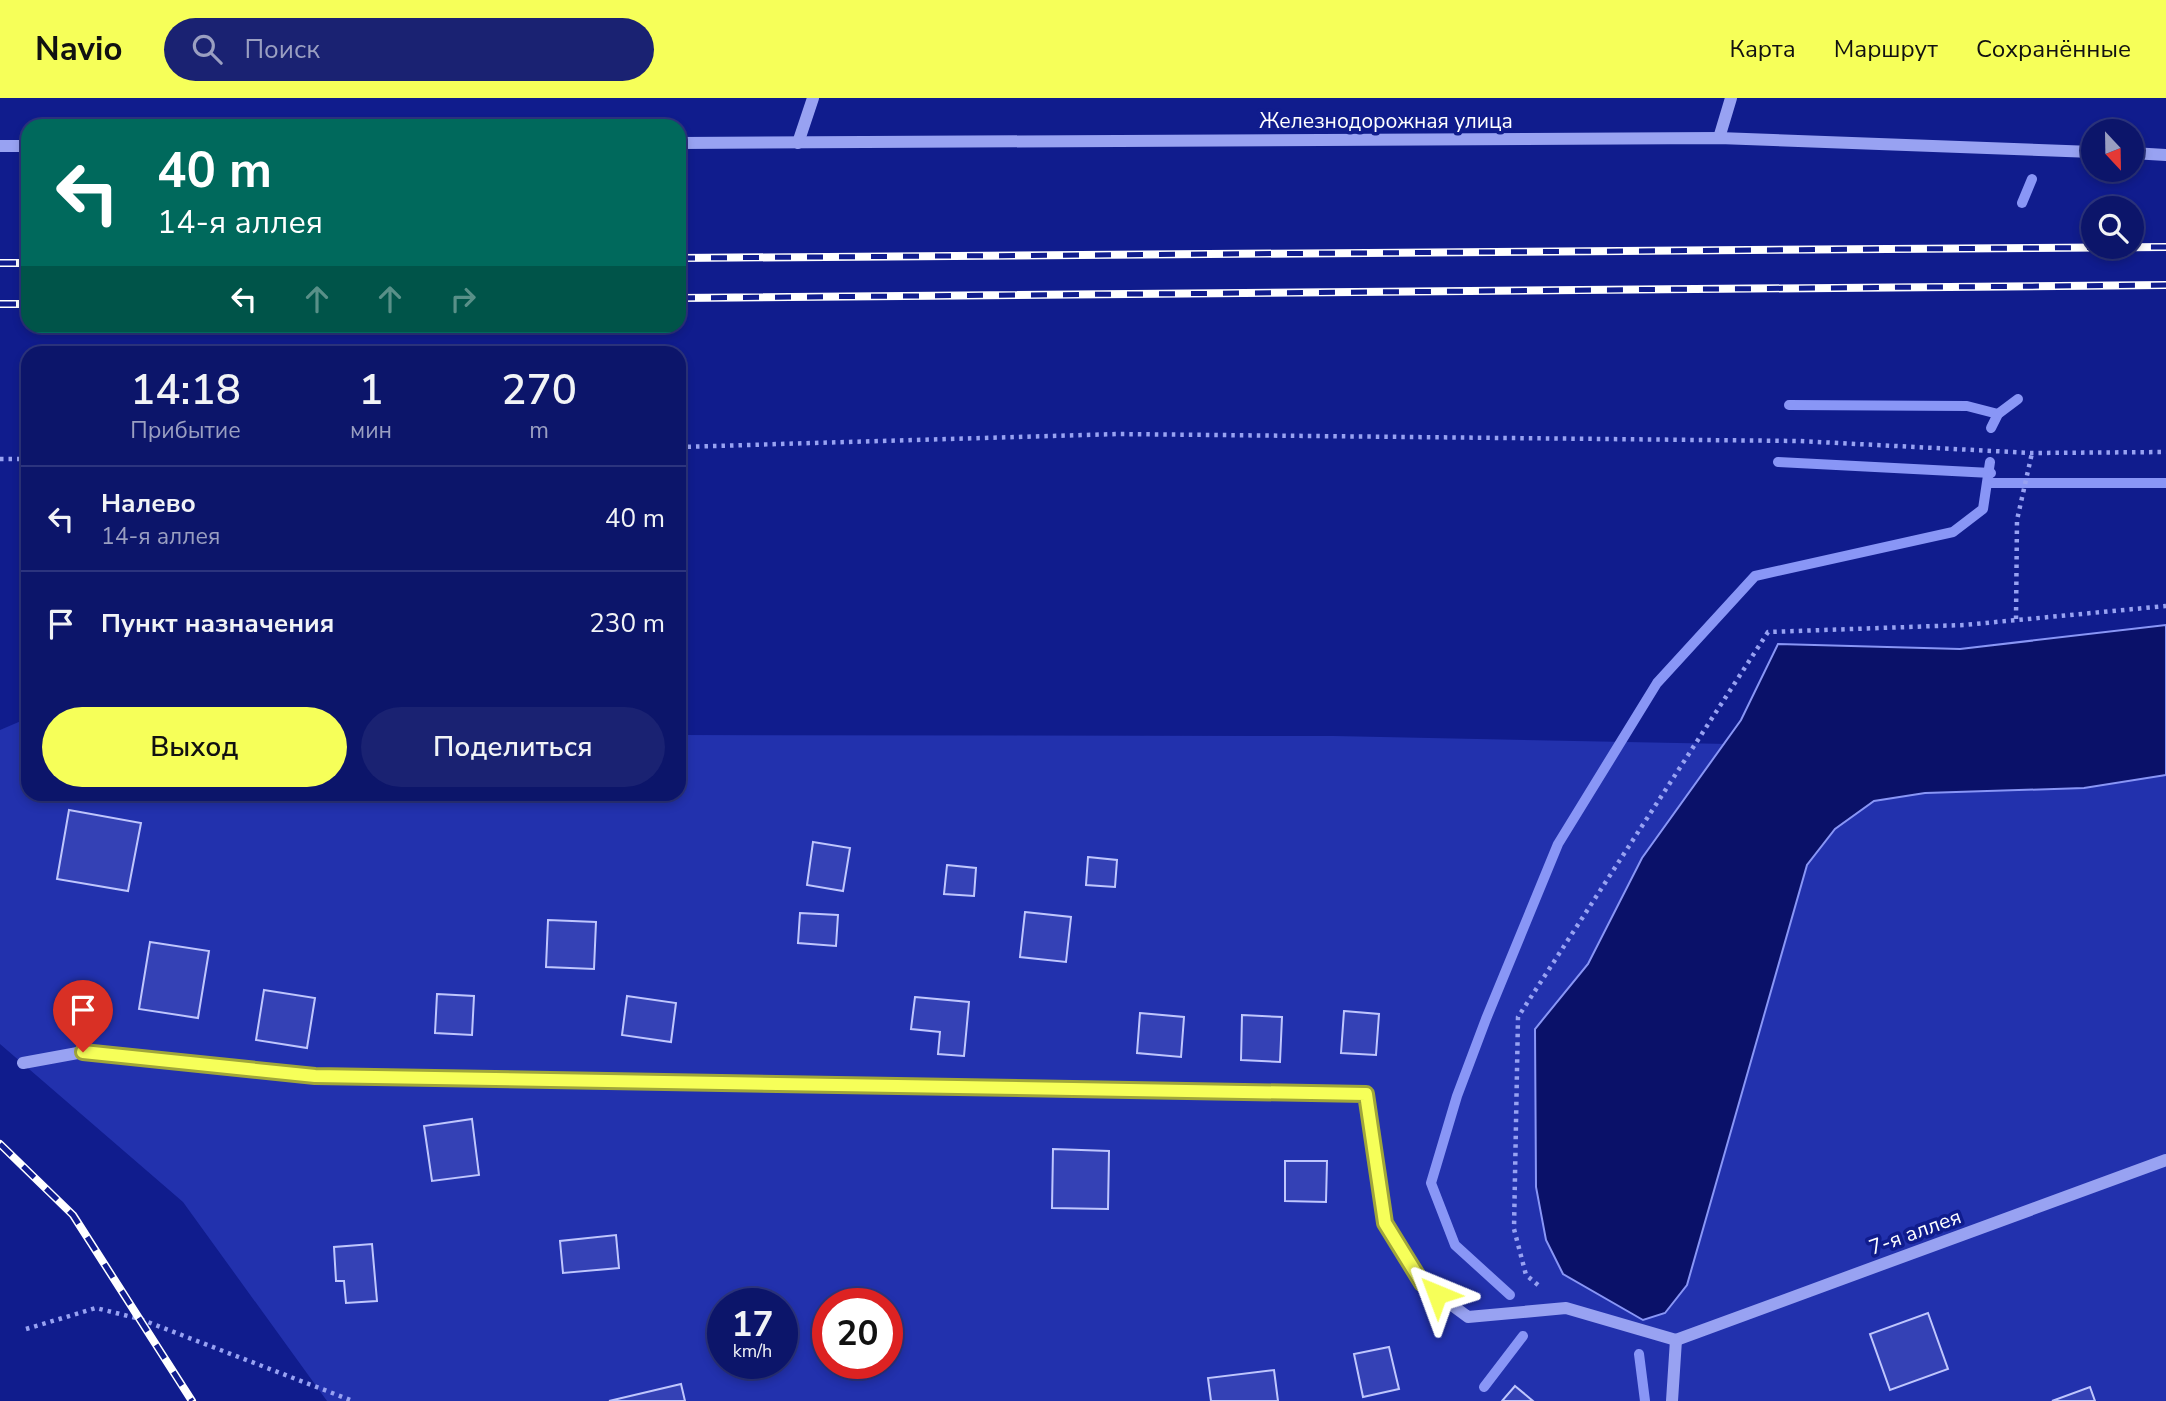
<!DOCTYPE html>
<html lang="ru">
<meta charset="utf-8">
<style>
:root{--surface:#0c156a;--page:#1a2272;--text:#f1f3f6;--muted:#9a9fc1;--line:#2c347e;--accent:#f6ff59}
body{margin:0;font-family:"Nunito Sans",sans-serif;background:var(--page);color:var(--text);height:100vh;display:flex;flex-direction:column;font-size:26px;white-space:nowrap}
*{box-sizing:border-box;margin:0}
p{font-size:23px;color:var(--muted)}
.icon{flex:none;width:38px;height:38px;fill:none;stroke:currentColor;stroke-width:2;stroke-linecap:round;stroke-linejoin:round}
.map{position:relative;flex:1;overflow:hidden}
.sheet{position:absolute;left:21px;top:248px;width:665px;height:455px;display:flex;flex-direction:column;background:var(--surface);border-radius:21px;box-shadow:0 4px 10px #0003,0 0 0 2px var(--line)}
.sheet>*{flex:none}
.banner{position:absolute;left:21px;top:21px;width:665px;height:214px;border-radius:21px;box-shadow:0 4px 10px #0003,0 0 0 2px var(--line);background:#00695c;color:#fff;overflow:hidden}
.needle{width:46px;rotate:158deg}
.buttons{position:absolute;left:2081px;top:21px;display:grid;gap:14px}
.buttons a{display:grid;place-items:center;width:63px;height:63px;border-radius:50%;background:var(--surface);box-shadow:0 4px 10px #0003,0 0 0 2px var(--line);font-size:35px}
.speed{position:absolute;left:707px;top:1190px;display:flex;gap:14px;font-size:35px;font-weight:700;text-align:center}
.speed>*{display:grid;place-content:center;width:91px;height:91px;border-radius:50%;background:var(--surface);box-shadow:0 4px 10px #0003,0 0 0 2px var(--line);line-height:1}
.speed small{font-size:18px;font-weight:400}
.speed .limit{border:10px solid #d22;background:#fff;color:#111}
.pin{position:absolute;display:grid;place-items:center;width:60px;height:60px;color:#fff;margin:-72px -30px;border-radius:50% 50% 50% 0;rotate:-45deg;box-shadow:0 0 7px #0007}
.pin .icon{rotate:45deg}
.me{position:absolute;width:77px;margin:-38px;rotate:316deg;stroke-linejoin:round;filter:drop-shadow(0 0 5px #0008)}
.turn{display:flex;align-items:center;gap:24px;height:147px;padding:0 21px;font-size:32px}
.turn .icon{width:91px;height:91px;stroke-width:2.5}
.turn b{display:block;font-size:49px;line-height:60px}
.lanes{display:flex;align-items:center;height:66px;padding:0 21px;background:#0003;justify-content:center;gap:35px;direction:ltr}
.lanes .off{opacity:.35}
.eta{display:flex;justify-content:space-evenly;align-items:center;height:119px;text-align:center}
.eta b{font-size:42px;font-weight:600;line-height:49px}
.button{display:flex;gap:14px;margin-top:auto;padding:14px 21px}
.button a{flex:1;height:80px;border-radius:42px;background:var(--accent);color:#111;font-size:28px;font-weight:600;line-height:80px;text-align:center}
.button a+a{background:var(--page);color:var(--text)}
ul{padding:0;list-style:none}
li{display:flex;align-items:center;gap:21px;height:105px;padding:0 21px;border-top:2px solid var(--line)}
li div{flex:1}
li b{display:block;font-size:26px}
li em{font-style:normal}
header{display:flex;align-items:center;gap:42px;box-sizing:border-box;height:98px;padding:0 35px;background:var(--accent);color:#111}
header strong{font-size:33px}
nav{display:flex;gap:38px;margin-inline-start:auto;font-size:24px}
.search{width:490px;height:63px;background:var(--page);display:flex;align-items:center;gap:18px;box-sizing:border-box;padding:0 24px;border-radius:38px;color:var(--muted);font-size:26px}
.map>svg:first-child{display:block}
</style>
<header>
<strong>Navio</strong>
<div class="search"><svg class="icon" aria-label="search" viewBox="0 0 24 24"><circle cx="10" cy="10" r="6"/><path d="M15 15l6 6"/></svg>Поиск</div>
<nav><a>Карта</a><a>Маршрут</a><a>Сохранённые</a></nav>
</header>
<div class="map">
<svg width="2166" height="1303" viewBox="0 0 2166 1303">
<rect width="100%" height="100%" fill="#101c8d"/>
<path fill="#2231ad" fill-rule="evenodd" d="M28,598V696H679V637L1334,638L2166,655V1303H327L183,1104L0,946V632L21,623ZM723,1206H782V1265H723ZM828,1206H887V1265H828Z"/>
<path fill="#0a1169" stroke="#8996f6" stroke-width="2" d="M2166,527V677L2084,690L1925,695L1874,703L1835,731L1807,767L1687,1187L1665,1215L1643,1222L1563,1176L1546,1142L1536,1089L1535,931L1588,866L1642,760L1741,622L1778,546L1960,551Z"/>
<g fill="none" stroke-linecap="round" stroke-linejoin="round">
<g stroke="#8996f6" stroke-width="10">
<path d="M2022,105L2032,81"/>
<path d="M1789,307L1967,308L1998,316"/>
<path d="M1991,330L1998,316L2018,301"/>
<path d="M1778,364L1991,375"/>
<path d="M1989,385H2166"/>
<path d="M1510,1197L1455,1147L1431,1085L1457,998L1486,921L1558,746L1657,585L1755,478L1953,434L1983,411L1990,364"/>
<path d="M1639,1256L1645,1303"/>
<path d="M1484,1289L1523,1238"/>
</g>
</g>
<g fill="#3441b5" stroke="#bfc6fd" stroke-width="2">
<path d="M69,712L141,725L128,793L57,781Z"/>
<path d="M813,744L850,750L843,793L807,787Z"/>
<path d="M1088,759L1117,762L1115,789L1086,787Z"/>
<path d="M947,767L976,770L974,798L944,796Z"/>
<path d="M1025,814L1071,819L1066,864L1020,859Z"/>
<path d="M800,815L838,817L836,848L798,845Z"/>
<path d="M548,822L596,824L594,871L546,869Z"/>
<path d="M150,844L209,853L198,920L139,911Z"/>
<path d="M264,892L315,900L307,950L256,942Z"/>
<path d="M437,896L474,898L472,937L435,935Z"/>
<path d="M627,898L676,905L671,944L622,937Z"/>
<path d="M915,899L969,904L964,958L938,956L940,934L911,931Z"/>
<path d="M1344,913L1379,916L1376,957L1341,955Z"/>
<path d="M1140,915L1184,919L1181,959L1137,955Z"/>
<path d="M1242,917L1282,919L1280,964L1241,962Z"/>
<path d="M472,1021L479,1077L432,1083L424,1028Z"/>
<path d="M1053,1051L1109,1053L1108,1111L1052,1110Z"/>
<path d="M1285,1063H1327L1326,1104L1285,1103Z"/>
<path d="M616,1137L619,1170L563,1175L560,1143Z"/>
<path d="M372,1146L377,1203L346,1205L344,1183H336L334,1149Z"/>
<path d="M1928,1215L1948,1271L1890,1292L1870,1236Z"/>
<path d="M1389,1249L1399,1291L1363,1299L1354,1256Z"/>
<path d="M1274,1272L1278,1303H1211L1208,1280Z"/>
<path d="M681,1286L685,1303H609Z"/>
<path d="M1515,1288L1533,1303H1502Z"/>
<path d="M2090,1289L2095,1303H2052Z"/>
</g>
<g fill="none" stroke-linecap="round" stroke-linejoin="round">
<g stroke="#98a2f2" stroke-width="4.5" stroke-dasharray="3.5 5" stroke-linecap="butt">
<path d="M679,349L1117,336L1799,343L2032,355L2166,354"/>
<path d="M0,361H28"/>
<path d="M2016,521L2017,422L2032,355"/>
<path d="M1538,1187L1526,1177L1514,1131L1518,919L1768,534L1964,527L2166,508"/>
<path d="M26,1231L96,1210L140,1221L353,1303"/>
</g>
<g stroke="#98a2f2" stroke-width="12">
<path d="M1719,40L1731,0"/>
<path d="M679,45L1719,40L2093,54"/>
<path d="M798,45L813,0"/>
<path d="M0,48H28"/>
<path d="M2132,55L2166,57"/>
<path d="M23,965L83,954L315,978L1366,996L1385,1124L1422,1185L1468,1219L1566,1210L1676,1242"/>
<path d="M1676,1242L2166,1062"/>
<path d="M1672,1303L1676,1242"/>
</g>
<defs>
<g id="rail">
<path d="M679,160L2166,149"/>
<path d="M0,165H28"/>
<path d="M679,200L2166,187"/>
<path d="M0,206H28"/>
<path d="M0,1046L73,1117L192,1303"/>
</g>
</defs>
<use href="#rail" stroke="#fff" stroke-width="8"/>
<use href="#rail" stroke="#101c8d" stroke-width="5" stroke-dasharray="16" stroke-linecap="butt"/>
</g>
<g fill="none" stroke-linecap="round" stroke-linejoin="round">
<defs>
<path id="route" d="M83,954L315,978L1366,996L1385,1125L1422,1185L1437,1196"/>
</defs>
<use href="#route" stroke="#a0a63a" stroke-width="18"/>
<use href="#route" stroke="#f6ff59" stroke-width="12"/>
</g>
<g text-anchor="middle" stroke-width="7" stroke-linejoin="round" paint-order="stroke">
<g font-size="21" fill="#fff" stroke="#101c8d">
<text x="1386" y="30">Железнодорожная улица</text>
<text transform="translate(1915 1134) rotate(-20)" y="7">7-я аллея</text>
</g>
</g>
</svg>
<div class="buttons">
<a><svg class="needle" viewBox="-14 -14 28 28"><path d="M0-13l5 13h-10z" fill="#e53935"/><path d="M0 13l5-13h-10z" fill="#9a9fc1"/></svg></a>
<a><svg class="icon" aria-label="search" viewBox="0 0 24 24"><circle cx="10" cy="10" r="6"/><path d="M15 15l6 6"/></svg></a>
</div>
<div class="speed"><div>17<small>km/h</small></div><div class="limit">20</div></div>
<div class="pin" style="left:83px;top:954px;background:#d93025"><svg class="icon" aria-label="arrive" viewBox="0 0 24 24"><path d="M6 21V4h12l-3 4 3 4H6"/></svg></div>
<svg class="me" style="left:1437px;top:1196px" viewBox="-20 -20 40 40"><path d="M0-17L14 15 0 8-14 15z" fill="#f6ff59" stroke="#fff" stroke-width="4"/></svg>
<div class="banner">
<div class="turn"><svg class="icon" aria-label="left" viewBox="0 0 24 24"><path d="M17 20v-9H6M10 6l-5 5 5 5"/></svg><div><b>40 m</b>14-я аллея</div></div>
<div class="lanes"><svg class="icon" aria-label="left" viewBox="0 0 24 24"><path d="M17 20v-9H6M10 6l-5 5 5 5"/></svg><svg class="icon off" aria-label="ahead" viewBox="0 0 24 24"><path d="M12 20V5M6 11l6-6 6 6"/></svg><svg class="icon off" aria-label="ahead" viewBox="0 0 24 24"><path d="M12 20V5M6 11l6-6 6 6"/></svg><svg class="icon off" aria-label="right" viewBox="0 0 24 24"><path d="M7 20v-9h11M14 6l5 5-5 5"/></svg></div>
</div>
<section class="sheet">
<div class="eta">
<div><b>14:18</b><p>Прибытие</p></div>
<div><b>1</b><p>мин</p></div>
<div><b>270</b><p>m</p></div>
</div>
<ul>
<li><svg class="icon" aria-label="left" viewBox="0 0 24 24"><path d="M17 20v-9H6M10 6l-5 5 5 5"/></svg><div><b>Налево</b><p>14-я аллея</p></div><em>40 m</em></li>
<li><svg class="icon" aria-label="arrive" viewBox="0 0 24 24"><path d="M6 21V4h12l-3 4 3 4H6"/></svg><div><b>Пункт назначения</b></div><em>230 m</em></li>
</ul>
<div class="button"><a>Выход</a><a>Поделиться</a></div>
</section>
</div>
